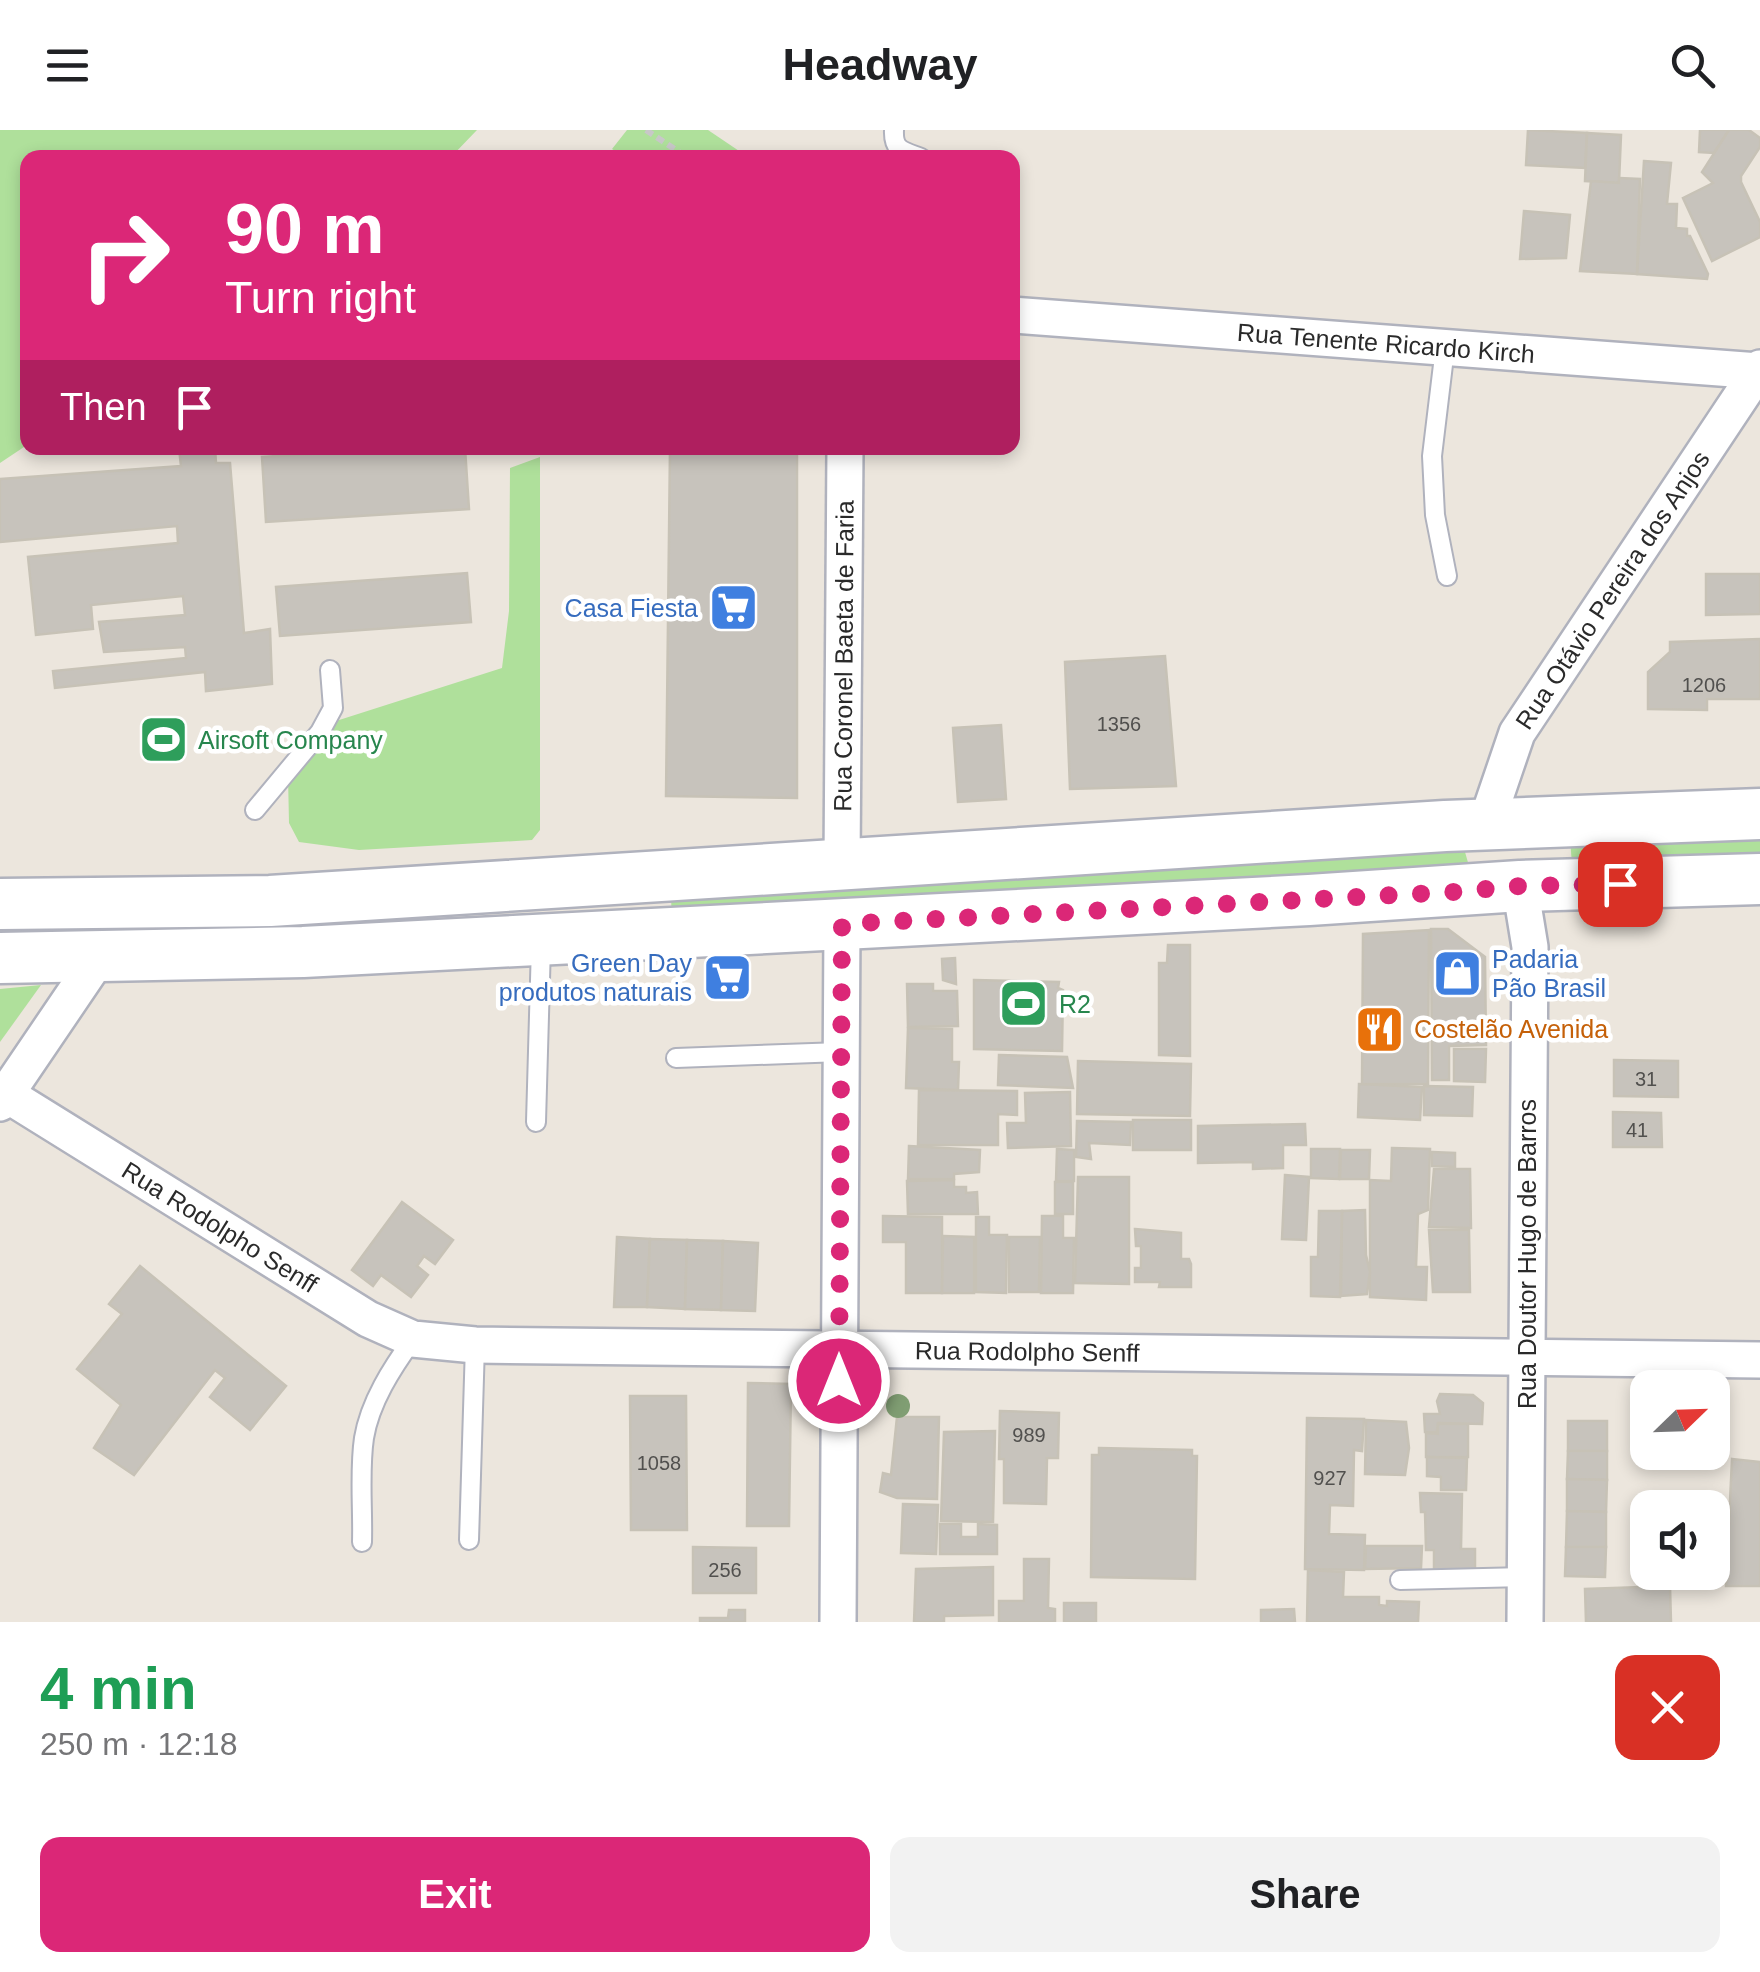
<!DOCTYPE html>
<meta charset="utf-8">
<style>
:root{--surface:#fff;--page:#f2f2f2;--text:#202124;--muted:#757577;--accent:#db2777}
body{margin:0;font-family:Helvetica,sans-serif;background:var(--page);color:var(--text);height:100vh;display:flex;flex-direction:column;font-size:38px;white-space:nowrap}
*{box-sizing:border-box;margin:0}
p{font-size:32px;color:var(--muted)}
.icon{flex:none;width:55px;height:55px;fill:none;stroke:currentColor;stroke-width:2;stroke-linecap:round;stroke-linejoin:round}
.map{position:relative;height:1492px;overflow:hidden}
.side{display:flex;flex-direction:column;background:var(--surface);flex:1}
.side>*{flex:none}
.guide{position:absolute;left:20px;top:20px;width:1000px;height:305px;border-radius:20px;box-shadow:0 5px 15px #0003;background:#db2777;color:#fff;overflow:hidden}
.needle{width:65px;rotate:67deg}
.controls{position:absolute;left:1630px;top:1240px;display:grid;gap:20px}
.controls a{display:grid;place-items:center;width:100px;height:100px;border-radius:20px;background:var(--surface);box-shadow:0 5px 15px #0003;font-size:50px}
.pin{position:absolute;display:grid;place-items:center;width:85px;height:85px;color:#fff;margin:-42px;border-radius:20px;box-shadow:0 5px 15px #0006}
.me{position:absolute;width:110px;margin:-55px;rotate:0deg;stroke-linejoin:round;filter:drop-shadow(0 0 8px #0008)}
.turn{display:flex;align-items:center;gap:35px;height:210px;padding:0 40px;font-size:45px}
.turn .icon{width:130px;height:130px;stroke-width:2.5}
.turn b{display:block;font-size:70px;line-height:85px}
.then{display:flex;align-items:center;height:95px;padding:0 40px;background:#0003;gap:20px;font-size:38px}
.round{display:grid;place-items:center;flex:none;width:105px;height:105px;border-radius:20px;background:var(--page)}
.summary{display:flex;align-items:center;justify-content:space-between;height:170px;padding:0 40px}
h1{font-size:60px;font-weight:700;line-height:75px;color:#1e9e55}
.button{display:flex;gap:20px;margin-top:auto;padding:20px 40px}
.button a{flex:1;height:115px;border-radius:20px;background:var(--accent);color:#fff;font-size:40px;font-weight:700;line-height:115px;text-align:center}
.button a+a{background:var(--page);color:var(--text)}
header{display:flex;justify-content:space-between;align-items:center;height:130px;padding:0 40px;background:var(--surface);font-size:45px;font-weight:700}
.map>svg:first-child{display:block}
</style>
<header><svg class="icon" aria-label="menu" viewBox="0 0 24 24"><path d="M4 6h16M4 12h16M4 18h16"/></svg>Headway<svg class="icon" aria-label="search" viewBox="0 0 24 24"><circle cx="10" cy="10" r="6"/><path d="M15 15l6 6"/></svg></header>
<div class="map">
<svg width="1760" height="1492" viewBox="0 0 1760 1492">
<rect width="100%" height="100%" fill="#ece6dd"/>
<g fill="#afe09b">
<path d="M0,0H477L451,27L28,28L27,315L0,333Z"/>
<path d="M627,0H708L748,27H625L612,19Z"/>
<path d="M540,327V700L532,710L359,720L299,712L289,693L288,646L336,591L502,538L509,481L510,338Z"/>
<path d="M1760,704V731L1572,734L1570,709Z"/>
<path d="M1465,722L1469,736L672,792L671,767Z"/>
<path d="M41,855L0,912V859Z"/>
</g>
<g fill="#c7c3bc" stroke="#c7c2b6" stroke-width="2.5">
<path d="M1528,0L1587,3L1585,38L1526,35Z"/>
<path d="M1700,0H1729L1714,23L1699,22Z"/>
<path d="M1729,0H1749L1760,8V17L1741,46V52L1760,92V107L1712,131L1683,68L1713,53L1702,42Z"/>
<path d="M1587,3L1621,5L1619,53L1585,51Z"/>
<path d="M1644,31L1671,33L1667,74H1677L1676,98L1687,99V106H1690L1708,144L1707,149L1637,144Z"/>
<path d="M1619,48L1640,49L1637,144L1580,141L1591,51L1619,53Z"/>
<path d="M1524,81L1570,85L1566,128L1520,129Z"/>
<path d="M179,318H215L216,333H230L244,503L270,499L272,554L206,561L205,542L55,558L53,541L186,528L185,517L104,522L99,492L185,485L183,466L91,475L93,499L36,505L28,427L178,413L177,396L0,412V349L181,336Z"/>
<path d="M409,318H465L469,379L266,392L262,327Z"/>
<path d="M670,318H797V668L666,666Z"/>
<path d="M467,443L471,492L280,506L276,457Z"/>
<path d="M1706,444H1760V484L1706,485Z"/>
<path d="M1760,509V569H1707V580L1648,579V542L1670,522V512Z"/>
<path d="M1165,526L1176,656L1070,659L1065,532Z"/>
<path d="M1001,595L1006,669L958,672L953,598Z"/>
<path d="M1431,799H1448L1485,827L1486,915L1449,916V950H1432Z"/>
<path d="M1429,800L1428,954H1362L1363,804Z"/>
<path d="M1168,815H1190V926L1159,925V833H1167Z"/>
<path d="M955,828L956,854L943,850L942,829Z"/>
<path d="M974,850L1059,852L1058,858L1063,860L1062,921L974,919Z"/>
<path d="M907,854H933V861H957L958,896L908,897Z"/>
<path d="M908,898L952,899V932H959L958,960L906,958Z"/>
<path d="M1454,919H1486L1485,952L1454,951Z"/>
<path d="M999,925L1067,927L1073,958L998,955Z"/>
<path d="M1614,930L1678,931V967L1614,966Z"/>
<path d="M1078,931L1191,934L1190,986L1077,984Z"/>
<path d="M1359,954L1422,957L1420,990L1358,987Z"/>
<path d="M1424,956L1473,957L1472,986L1424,985Z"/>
<path d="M919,960L1017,961V985L998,984V1015H918Z"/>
<path d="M1070,962L1071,1016L1008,1018L1007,993H1026L1025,963Z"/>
<path d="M1613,982L1661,983L1662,1017H1613Z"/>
<rect x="1133" y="990" width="58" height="30"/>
<path d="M1077,991L1131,992L1130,1015L1089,1013L1091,1029L1076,1027Z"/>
<path d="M1305,994L1306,1015H1283V1038L1253,1039V1032L1198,1033V996Z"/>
<path d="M909,1016L980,1020L979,1042L954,1044V1049H908Z"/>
<path d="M1392,1018L1430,1019L1428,1080L1418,1084L1416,1137H1427L1426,1170L1370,1167V1050L1391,1051Z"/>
<path d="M1057,1019L1074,1020V1051H1056Z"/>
<path d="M1311,1019H1340L1339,1049L1311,1048Z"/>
<path d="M1341,1020H1370L1369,1049H1340Z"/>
<path d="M1432,1022L1455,1023V1037L1432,1036Z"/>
<path d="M1434,1039H1470L1471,1098L1429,1097Z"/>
<path d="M1285,1045L1309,1047L1306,1110L1282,1109Z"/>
<path d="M1078,1047H1129V1154L1075,1153Z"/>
<path d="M954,1050V1057H966V1063L977,1062L978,1084H908L907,1051Z"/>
<rect x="1055" y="1052" width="18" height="32"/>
<path d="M402,1072L453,1110L435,1134L424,1126L417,1136L428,1145L411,1167L381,1145L373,1156L352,1140Z"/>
<path d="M1365,1080L1366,1125L1370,1142L1367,1164L1341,1166L1342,1081Z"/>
<path d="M1319,1081H1342L1340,1167L1311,1166V1127H1318Z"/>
<path d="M883,1086L942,1087V1163H906V1112H883Z"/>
<path d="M1042,1086H1063V1108H1074L1073,1163H1041Z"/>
<path d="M976,1087H989V1105H1007L1006,1163L976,1162Z"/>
<path d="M1135,1099L1181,1103V1129H1189L1191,1134V1157H1159L1160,1152H1135V1138H1141V1116H1136Z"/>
<path d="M1429,1100H1469L1470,1162H1433Z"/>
<path d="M943,1106L974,1107V1163H942Z"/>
<path d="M617,1107L650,1109L647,1177H614Z"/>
<path d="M1009,1107H1040L1039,1162H1009Z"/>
<path d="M650,1109L687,1110L685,1179L647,1177Z"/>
<path d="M687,1110L723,1111L721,1180L685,1179Z"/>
<path d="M723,1111L758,1113L755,1181L721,1180Z"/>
<path d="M140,1136L286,1256L250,1300L210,1267L225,1248L215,1240L134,1345L94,1318L121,1275L77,1239L122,1184L109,1174Z"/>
<path d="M748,1253L791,1254L789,1396H747Z"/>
<path d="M1440,1264L1473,1265L1483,1273L1482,1294L1438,1293L1437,1302H1425L1424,1284H1440L1437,1271Z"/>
<path d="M630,1266H686L687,1400H631Z"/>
<path d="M1000,1281L1059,1283L1058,1328H1047L1046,1374L1004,1373V1329H999Z"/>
<path d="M897,1287H939L937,1369L897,1368L880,1362L883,1343L891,1345Z"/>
<path d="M1307,1288L1364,1289L1362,1321L1354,1320L1353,1376L1330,1375L1329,1404L1365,1405L1364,1440L1305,1439Z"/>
<path d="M1366,1290L1406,1292L1409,1318L1405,1345L1365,1344Z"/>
<rect x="1568" y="1291" width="39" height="30"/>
<path d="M1438,1294H1468V1327H1426V1303L1438,1304Z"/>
<path d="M995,1301L993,1392L941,1391L944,1302Z"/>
<path d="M1099,1318L1192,1320V1326H1197L1195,1449L1091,1447L1092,1325H1099Z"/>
<path d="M1568,1321H1607V1350L1567,1349Z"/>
<path d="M1427,1327L1467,1328L1466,1360H1441V1347L1427,1346Z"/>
<path d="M1732,1329L1760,1332V1456H1726Z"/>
<path d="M1567,1349L1607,1350L1606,1382L1567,1381Z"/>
<path d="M1420,1363L1462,1364L1461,1419H1475V1440H1434V1420H1426L1425,1382H1421Z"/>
<path d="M903,1374L938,1375L936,1424L901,1423Z"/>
<path d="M1567,1381L1606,1382V1417H1566Z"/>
<path d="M940,1394H961V1407H978V1394L997,1395V1424H940Z"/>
<path d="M1366,1416H1422L1421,1438L1365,1439Z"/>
<path d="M693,1417L756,1418V1463H693Z"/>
<path d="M1566,1417H1606L1605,1447L1565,1446Z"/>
<path d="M1024,1429H1049L1048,1478L1055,1479V1492H999V1471H1024Z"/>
<path d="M993,1437V1485L944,1486V1492H914L916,1439Z"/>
<path d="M1308,1440L1344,1442L1343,1467H1379V1475L1387,1476V1471L1419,1472L1418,1492H1307Z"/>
<path d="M1670,1456L1671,1492H1586L1585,1459Z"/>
<rect x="1064" y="1473" width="32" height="19"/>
<path d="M1294,1479L1295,1492H1261V1480Z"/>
<path d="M729,1480H745V1492H700V1488H728Z"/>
</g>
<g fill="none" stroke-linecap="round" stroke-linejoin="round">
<defs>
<g id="lane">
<path d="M894,0C893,21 903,21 921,28"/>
<path d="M1445,218L1432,326L1435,385L1447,446"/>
<path d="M255,680L320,602L333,578L330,540"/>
<path d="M676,928L841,922"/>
<path d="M536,992L541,815"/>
<path d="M469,1410L475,1215"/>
<path d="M362,1412C363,1378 359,1341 364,1308C370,1272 392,1238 413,1209"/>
<path d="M1400,1450L1525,1447"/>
</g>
<g id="street">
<path id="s1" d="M1012,185L1760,241"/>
<path id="s2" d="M1486,694L1517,603L1760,238"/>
<path id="s3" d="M842,734L845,318"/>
<path d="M1520,756L1530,817L1525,1492"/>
<path id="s4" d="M6,964L368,1189L413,1209L475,1215L1760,1230"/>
<path d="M0,973L99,827"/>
<path d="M838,1492L842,794"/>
</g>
<g id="secondary">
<path d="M0,774L270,771L1445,696L1760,684"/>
<path d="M0,828L303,822L1309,770L1520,756L1760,749"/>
</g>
</defs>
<use href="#lane" stroke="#b0b2bd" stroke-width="22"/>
<use href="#street" stroke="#b0b2bd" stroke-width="40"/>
<use href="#secondary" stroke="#b0b2bd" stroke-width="55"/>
<path stroke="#c8c8c8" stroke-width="6" stroke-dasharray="8 5" stroke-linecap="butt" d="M646,0L688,28"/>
<use href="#lane" stroke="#fff" stroke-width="18"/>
<use href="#street" stroke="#fff" stroke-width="35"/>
<use href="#secondary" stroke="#fff" stroke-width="50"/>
</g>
<circle fill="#809e73" cx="898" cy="1276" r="12"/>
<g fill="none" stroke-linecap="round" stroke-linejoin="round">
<path stroke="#db2777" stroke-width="18" stroke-dasharray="0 32.4" d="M839,1251L842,794L1452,762L1520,756L1620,754"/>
</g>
<defs>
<symbol id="supermarket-square" viewBox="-11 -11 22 22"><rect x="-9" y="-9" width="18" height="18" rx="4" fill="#3f7fe0" stroke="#fff"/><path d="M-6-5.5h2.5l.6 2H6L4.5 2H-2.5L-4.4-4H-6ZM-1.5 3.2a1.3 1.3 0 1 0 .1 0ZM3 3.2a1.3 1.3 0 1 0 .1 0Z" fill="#fff"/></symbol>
<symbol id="stadium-square" viewBox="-11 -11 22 22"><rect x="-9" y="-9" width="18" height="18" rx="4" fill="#2e9e5b" stroke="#fff"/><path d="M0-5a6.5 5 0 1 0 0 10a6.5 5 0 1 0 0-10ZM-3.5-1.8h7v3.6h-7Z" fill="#fff"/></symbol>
<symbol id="shop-square" viewBox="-11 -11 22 22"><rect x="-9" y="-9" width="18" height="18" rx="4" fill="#3f7fe0" stroke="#fff"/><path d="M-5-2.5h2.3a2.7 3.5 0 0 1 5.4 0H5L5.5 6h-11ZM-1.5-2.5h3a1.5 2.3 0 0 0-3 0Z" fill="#fff"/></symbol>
<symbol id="restaurant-square" viewBox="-11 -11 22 22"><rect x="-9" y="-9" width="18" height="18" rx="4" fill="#e8710a" stroke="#fff"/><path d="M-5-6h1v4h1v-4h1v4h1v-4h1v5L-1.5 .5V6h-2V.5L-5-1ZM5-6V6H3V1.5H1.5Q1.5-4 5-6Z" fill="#fff"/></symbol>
</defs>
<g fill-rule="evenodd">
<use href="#supermarket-square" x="706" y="450" width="55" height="55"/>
<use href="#stadium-square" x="136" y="582" width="55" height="55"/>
<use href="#shop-square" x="1430" y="816" width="55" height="55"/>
<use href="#supermarket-square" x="700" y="820" width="55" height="55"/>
<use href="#stadium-square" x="996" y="846" width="55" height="55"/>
<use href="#restaurant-square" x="1352" y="872" width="55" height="55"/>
</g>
<g text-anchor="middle" stroke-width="9" stroke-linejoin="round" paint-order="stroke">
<g font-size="20" fill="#51504e">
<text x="1704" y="562">1206</text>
<text x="1119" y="601">1356</text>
<text x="1646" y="956">31</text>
<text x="1637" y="1007">41</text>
<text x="1029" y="1312">989</text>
<text x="659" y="1340">1058</text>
<text x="1330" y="1355">927</text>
<text x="725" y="1447">256</text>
</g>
<g font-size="25" fill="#2a2a2a" stroke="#fff">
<text dy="9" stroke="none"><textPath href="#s1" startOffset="375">Rua Tenente Ricardo Kirch</textPath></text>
<text dy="9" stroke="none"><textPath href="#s2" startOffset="268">Rua Otávio Pereira dos Anjos</textPath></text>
<text dy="9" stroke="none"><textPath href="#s3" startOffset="208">Rua Coronel Baeta de Faria</textPath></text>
<text dy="9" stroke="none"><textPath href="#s4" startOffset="252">Rua Rodolpho Senff</textPath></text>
<text transform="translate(1527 1124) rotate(-90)" y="9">Rua Doutor Hugo de Barros</text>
<text dy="9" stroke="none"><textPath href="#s4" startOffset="1090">Rua Rodolpho Senff</textPath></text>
</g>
<g font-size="25" fill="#366cbe" stroke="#fff" text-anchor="end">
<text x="698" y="487">Casa Fiesta</text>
<text x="1492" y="838" text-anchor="start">Padaria<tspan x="1492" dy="29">Pão Brasil</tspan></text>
<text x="692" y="842">Green Day<tspan x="692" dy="29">produtos naturais</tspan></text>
</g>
<g font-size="25" fill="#27864d" stroke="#fff" text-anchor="start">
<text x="198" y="619">Airsoft Company</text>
<text x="1059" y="883">R2</text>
</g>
<g font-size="25" fill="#c56008" stroke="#fff" text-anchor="start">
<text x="1414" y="908">Costelão Avenida</text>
</g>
</g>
</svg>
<div class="controls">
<a><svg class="needle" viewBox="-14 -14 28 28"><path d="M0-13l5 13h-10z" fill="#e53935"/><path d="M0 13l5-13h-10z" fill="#757577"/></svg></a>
<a><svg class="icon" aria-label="sound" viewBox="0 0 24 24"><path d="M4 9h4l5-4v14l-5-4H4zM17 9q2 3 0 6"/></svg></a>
</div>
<div class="pin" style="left:1620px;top:754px;background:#d93025"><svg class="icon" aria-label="arrive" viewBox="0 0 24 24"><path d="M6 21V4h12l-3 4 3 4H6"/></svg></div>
<svg class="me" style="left:839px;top:1251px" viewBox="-20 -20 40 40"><circle r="17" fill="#db2777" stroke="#fff" stroke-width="3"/><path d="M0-11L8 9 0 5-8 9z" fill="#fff"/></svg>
<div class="guide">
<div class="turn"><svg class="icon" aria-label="right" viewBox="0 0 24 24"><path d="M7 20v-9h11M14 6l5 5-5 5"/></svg><div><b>90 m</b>Turn right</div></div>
<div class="then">Then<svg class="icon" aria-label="arrive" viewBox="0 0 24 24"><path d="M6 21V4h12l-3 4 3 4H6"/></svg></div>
</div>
</div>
<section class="side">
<div class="summary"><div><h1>4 min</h1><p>250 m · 12:18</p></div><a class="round" style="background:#d93025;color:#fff"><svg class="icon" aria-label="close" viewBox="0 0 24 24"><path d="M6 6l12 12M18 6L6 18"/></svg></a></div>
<div class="button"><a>Exit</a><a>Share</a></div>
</section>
